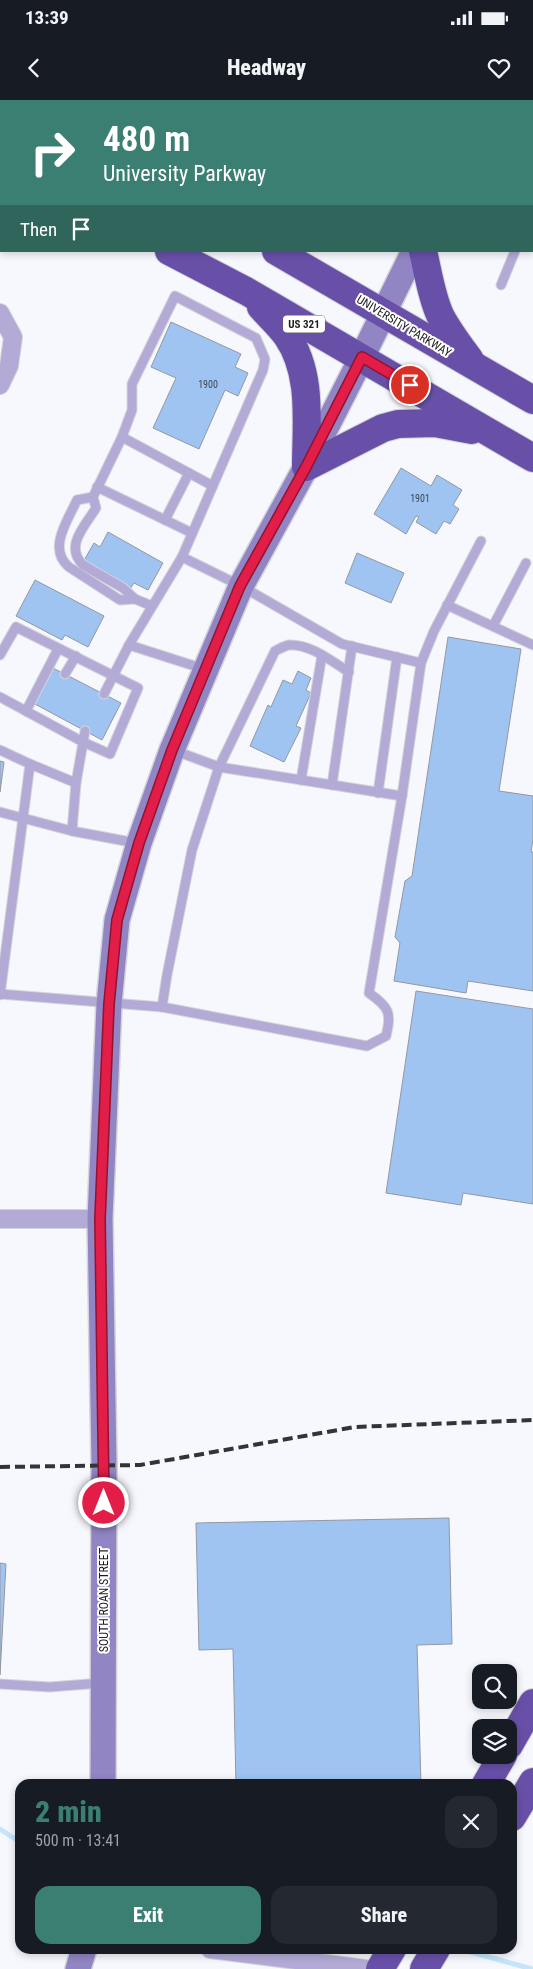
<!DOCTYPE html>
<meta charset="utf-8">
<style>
:root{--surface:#171b24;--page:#242831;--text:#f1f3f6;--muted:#9ea1a6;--accent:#3b7f72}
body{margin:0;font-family:"Roboto Condensed",sans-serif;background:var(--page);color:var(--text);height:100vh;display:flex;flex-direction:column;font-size:19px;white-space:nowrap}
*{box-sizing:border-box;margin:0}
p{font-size:16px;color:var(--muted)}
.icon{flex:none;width:28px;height:28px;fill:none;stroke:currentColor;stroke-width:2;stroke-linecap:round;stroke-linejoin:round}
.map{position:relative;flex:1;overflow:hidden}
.drawer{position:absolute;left:15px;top:1679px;width:502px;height:175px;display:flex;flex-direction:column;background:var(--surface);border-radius:15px;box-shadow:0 2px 8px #0003}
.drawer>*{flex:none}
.guide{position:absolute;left:0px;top:0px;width:534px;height:152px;box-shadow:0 2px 8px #0003;background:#3b7f72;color:#fff;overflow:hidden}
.buttons{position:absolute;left:472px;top:1564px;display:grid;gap:10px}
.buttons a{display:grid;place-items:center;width:45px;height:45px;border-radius:10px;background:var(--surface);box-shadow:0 2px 8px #0003;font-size:25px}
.pin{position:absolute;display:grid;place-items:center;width:42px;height:42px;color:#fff;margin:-21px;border:2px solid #fff;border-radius:50%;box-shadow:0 1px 5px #0007}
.me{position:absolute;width:55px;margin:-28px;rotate:0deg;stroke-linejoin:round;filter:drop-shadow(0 0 4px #0008)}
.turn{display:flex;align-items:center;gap:18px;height:105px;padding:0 20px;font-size:22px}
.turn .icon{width:65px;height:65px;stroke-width:2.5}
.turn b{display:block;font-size:35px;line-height:42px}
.then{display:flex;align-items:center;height:48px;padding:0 20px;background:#0003;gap:10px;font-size:19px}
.round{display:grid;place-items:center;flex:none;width:52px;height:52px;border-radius:15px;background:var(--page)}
.overview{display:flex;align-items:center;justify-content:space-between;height:85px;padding:0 20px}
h1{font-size:30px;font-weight:800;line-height:38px;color:var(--accent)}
.cta{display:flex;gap:10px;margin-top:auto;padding:10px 20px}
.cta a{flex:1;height:58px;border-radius:15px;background:var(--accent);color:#fff;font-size:20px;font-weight:800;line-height:58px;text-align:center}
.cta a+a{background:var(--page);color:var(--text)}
.status{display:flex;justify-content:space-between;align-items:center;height:35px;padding:0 25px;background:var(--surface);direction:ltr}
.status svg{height:14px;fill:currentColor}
header{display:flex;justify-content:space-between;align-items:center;height:65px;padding:0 20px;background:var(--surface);font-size:22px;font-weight:800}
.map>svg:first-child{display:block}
</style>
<div class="status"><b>13:39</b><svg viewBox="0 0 49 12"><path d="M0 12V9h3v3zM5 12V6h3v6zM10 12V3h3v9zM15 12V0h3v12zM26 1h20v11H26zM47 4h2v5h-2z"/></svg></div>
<header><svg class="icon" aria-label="back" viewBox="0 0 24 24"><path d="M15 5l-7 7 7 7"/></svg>Headway<svg class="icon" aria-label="heart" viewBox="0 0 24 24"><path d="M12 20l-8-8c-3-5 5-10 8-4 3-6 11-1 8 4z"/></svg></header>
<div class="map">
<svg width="533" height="1869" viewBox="0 0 533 1869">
<rect width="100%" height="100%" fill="#f7f8fe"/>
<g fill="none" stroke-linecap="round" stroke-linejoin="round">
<g stroke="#c4e5fb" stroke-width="5">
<path d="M0,1729L20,1742"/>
<path d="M460,1849L532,1869"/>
</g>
</g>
<g fill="#a0c4f2" stroke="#9398a0">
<path d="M265,0H365L264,1Z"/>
<path d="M171,222L241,254L235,267L248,273L238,296L225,290L199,349L153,328L176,278L151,267Z"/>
<path d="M401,368L431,386L437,375L462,390L453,405L459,409L450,424L444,421L436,434L416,422L419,417L416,416L406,434L374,414Z"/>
<path d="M108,432L163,463L148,490L134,483L130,489L112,478L113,476L83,462L94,443L100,447Z"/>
<path d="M357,453L404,473L391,503L345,483Z"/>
<path d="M35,480L104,516L88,547L65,535L62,540L16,516Z"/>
<path d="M448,537L521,549L499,691L533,696V739L531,752H533V891L468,881L466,893L394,881L400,843L395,837L405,781L412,776Z"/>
<path d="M51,567L121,603L102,640L33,603Z"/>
<path d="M298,571L311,578L306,590L311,593L296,626L301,628L284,662L250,646L268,605L271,607L283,580L292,584Z"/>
<path d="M0,661L4,662L0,692Z"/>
<path d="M416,891L533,909V1104L463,1093L461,1105L386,1093Z"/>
<path d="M449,1418L452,1544L417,1545L421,1684H236L233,1549L199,1550L196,1423Z"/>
<path d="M0,1463L6,1464L0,1575Z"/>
</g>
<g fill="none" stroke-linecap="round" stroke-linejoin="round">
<defs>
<g id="lane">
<path d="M69,0L71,1"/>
<path d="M198,0L201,1"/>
<path d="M246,1V0"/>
<path d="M398,1V0"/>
<path d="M532,15H533"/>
<path d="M532,108L533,107"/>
<path d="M501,185L515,151"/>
<path d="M122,337L93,397L96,408C85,426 64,446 83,465L123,488L135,499L152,506"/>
<path d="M213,386L122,337L132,310V284L175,196L256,238L265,259L263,270L182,457L241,486L342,544L421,563"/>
<path d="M97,387L192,433"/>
<path d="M93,397L77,400C68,420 47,449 69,467L120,500L135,499"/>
<path d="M165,420L189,373"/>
<path d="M182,457L129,545L204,569"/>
<path d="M447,505L533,545"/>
<path d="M493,526L526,463"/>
<path d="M0,555L16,527L138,588L110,654L83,642L0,597"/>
<path d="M65,574L76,556"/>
<path d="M104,594L129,545"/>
<path d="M26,611L58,549"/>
<path d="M0,650L30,664"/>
<path d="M173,650L219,667L402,696"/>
<path d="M301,680L322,555"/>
<path d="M332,685L352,546"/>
<path d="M378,693L397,557"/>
<path d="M0,712L72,731L136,743"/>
<path d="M72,731L76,683L85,631"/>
<path d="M0,894L162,907L367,946L386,936C392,913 389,907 369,893L402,696L421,563L434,531L481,441"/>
<path d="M0,895L30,664L76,683"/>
<path d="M162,907L167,875L192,750L219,667L275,551C279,549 284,546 289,545C311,544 331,561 349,572"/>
<path d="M0,1584L50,1587L101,1583"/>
</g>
<g id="street">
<path d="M0,213L13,237L9,266L0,285"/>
<path d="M0,1119H100"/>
<path d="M210,1849L366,1869"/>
</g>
<g id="secondary">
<path d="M461,1L462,0"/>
<path d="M486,1L487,0"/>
<path d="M103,1684L104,1363L100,1119L109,904L117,820L139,743L172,650L241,486L306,367L362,257L414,151"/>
<path d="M78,1869L84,1849"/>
</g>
<g id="highway">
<path d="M0,24L1,25"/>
<path d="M0,79L1,80"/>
<path d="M169,151L246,191L533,358"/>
<path d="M276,151L533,300"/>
<path d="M423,151C428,172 431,195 440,215C448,231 459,245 470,260"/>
<path d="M261,207C270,217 280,226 287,236C313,274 306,323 306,367L383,328L398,324L435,323L472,330"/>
<path d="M509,1645L533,1603"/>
<path d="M486,1684L503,1655"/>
<path d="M512,1717L533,1682"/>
<path d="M380,1869L392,1849"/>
<path d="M424,1869L436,1849"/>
</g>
</defs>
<use href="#lane" stroke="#d4d5da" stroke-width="11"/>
<use href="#street" stroke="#d4d5da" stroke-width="20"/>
<use href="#secondary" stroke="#d4d5da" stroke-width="28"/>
<use href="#highway" stroke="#d4d5da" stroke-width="30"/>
<use href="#lane" stroke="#b3abd6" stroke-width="9"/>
<use href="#street" stroke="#b3abd6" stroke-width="18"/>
<use href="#secondary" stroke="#9285c4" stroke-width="25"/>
<use href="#highway" stroke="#6850a8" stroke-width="28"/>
<path stroke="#333438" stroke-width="4" stroke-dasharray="10 5" stroke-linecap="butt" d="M0,1367L140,1365L355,1327L533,1320"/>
</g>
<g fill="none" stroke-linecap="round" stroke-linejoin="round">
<defs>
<path id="route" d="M104,1403L100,1119L109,904L117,820L139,743L172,650L240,486L306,367L362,257L410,285"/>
</defs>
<use href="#route" stroke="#92132f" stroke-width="12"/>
<use href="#route" stroke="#e11d48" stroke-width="9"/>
</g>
<g text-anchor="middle" stroke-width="4" stroke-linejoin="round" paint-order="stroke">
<g font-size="10" fill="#3c4654">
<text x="208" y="288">1900</text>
<text x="420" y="402">1901</text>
</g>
<rect fill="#fff" stroke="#5f6062" stroke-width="1" x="283" y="215.5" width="42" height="17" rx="4"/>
<g font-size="11" font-weight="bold" fill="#1b1c1f">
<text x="304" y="228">US 321</text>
</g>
<g font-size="12" fill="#1b1c1f" stroke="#fff">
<text transform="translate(404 226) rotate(31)" y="4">UNIVERSITY PARKWAY</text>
<text transform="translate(104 1500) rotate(-90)" y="4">SOUTH ROAN STREET</text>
</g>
</g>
</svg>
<div class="buttons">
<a><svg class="icon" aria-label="search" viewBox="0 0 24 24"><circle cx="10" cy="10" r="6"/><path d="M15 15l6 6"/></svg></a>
<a><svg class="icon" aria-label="layers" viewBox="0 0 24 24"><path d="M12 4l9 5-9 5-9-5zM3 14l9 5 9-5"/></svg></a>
</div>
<div class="pin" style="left:410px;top:285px;background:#d93025"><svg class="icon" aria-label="arrive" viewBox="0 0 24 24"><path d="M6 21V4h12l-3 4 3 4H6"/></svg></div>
<svg class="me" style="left:104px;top:1403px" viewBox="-20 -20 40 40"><circle r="17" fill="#e11d48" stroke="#fff" stroke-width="3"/><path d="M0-11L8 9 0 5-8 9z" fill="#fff"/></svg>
<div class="guide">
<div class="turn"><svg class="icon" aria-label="right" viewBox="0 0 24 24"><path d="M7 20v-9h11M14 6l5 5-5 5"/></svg><div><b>480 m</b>University Parkway</div></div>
<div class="then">Then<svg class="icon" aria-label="arrive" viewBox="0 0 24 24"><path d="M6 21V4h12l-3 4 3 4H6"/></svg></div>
</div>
<section class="drawer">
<div class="overview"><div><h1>2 min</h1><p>500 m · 13:41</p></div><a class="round"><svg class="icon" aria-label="close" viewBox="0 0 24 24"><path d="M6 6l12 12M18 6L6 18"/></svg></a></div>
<div class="cta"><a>Exit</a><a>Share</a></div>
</section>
</div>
